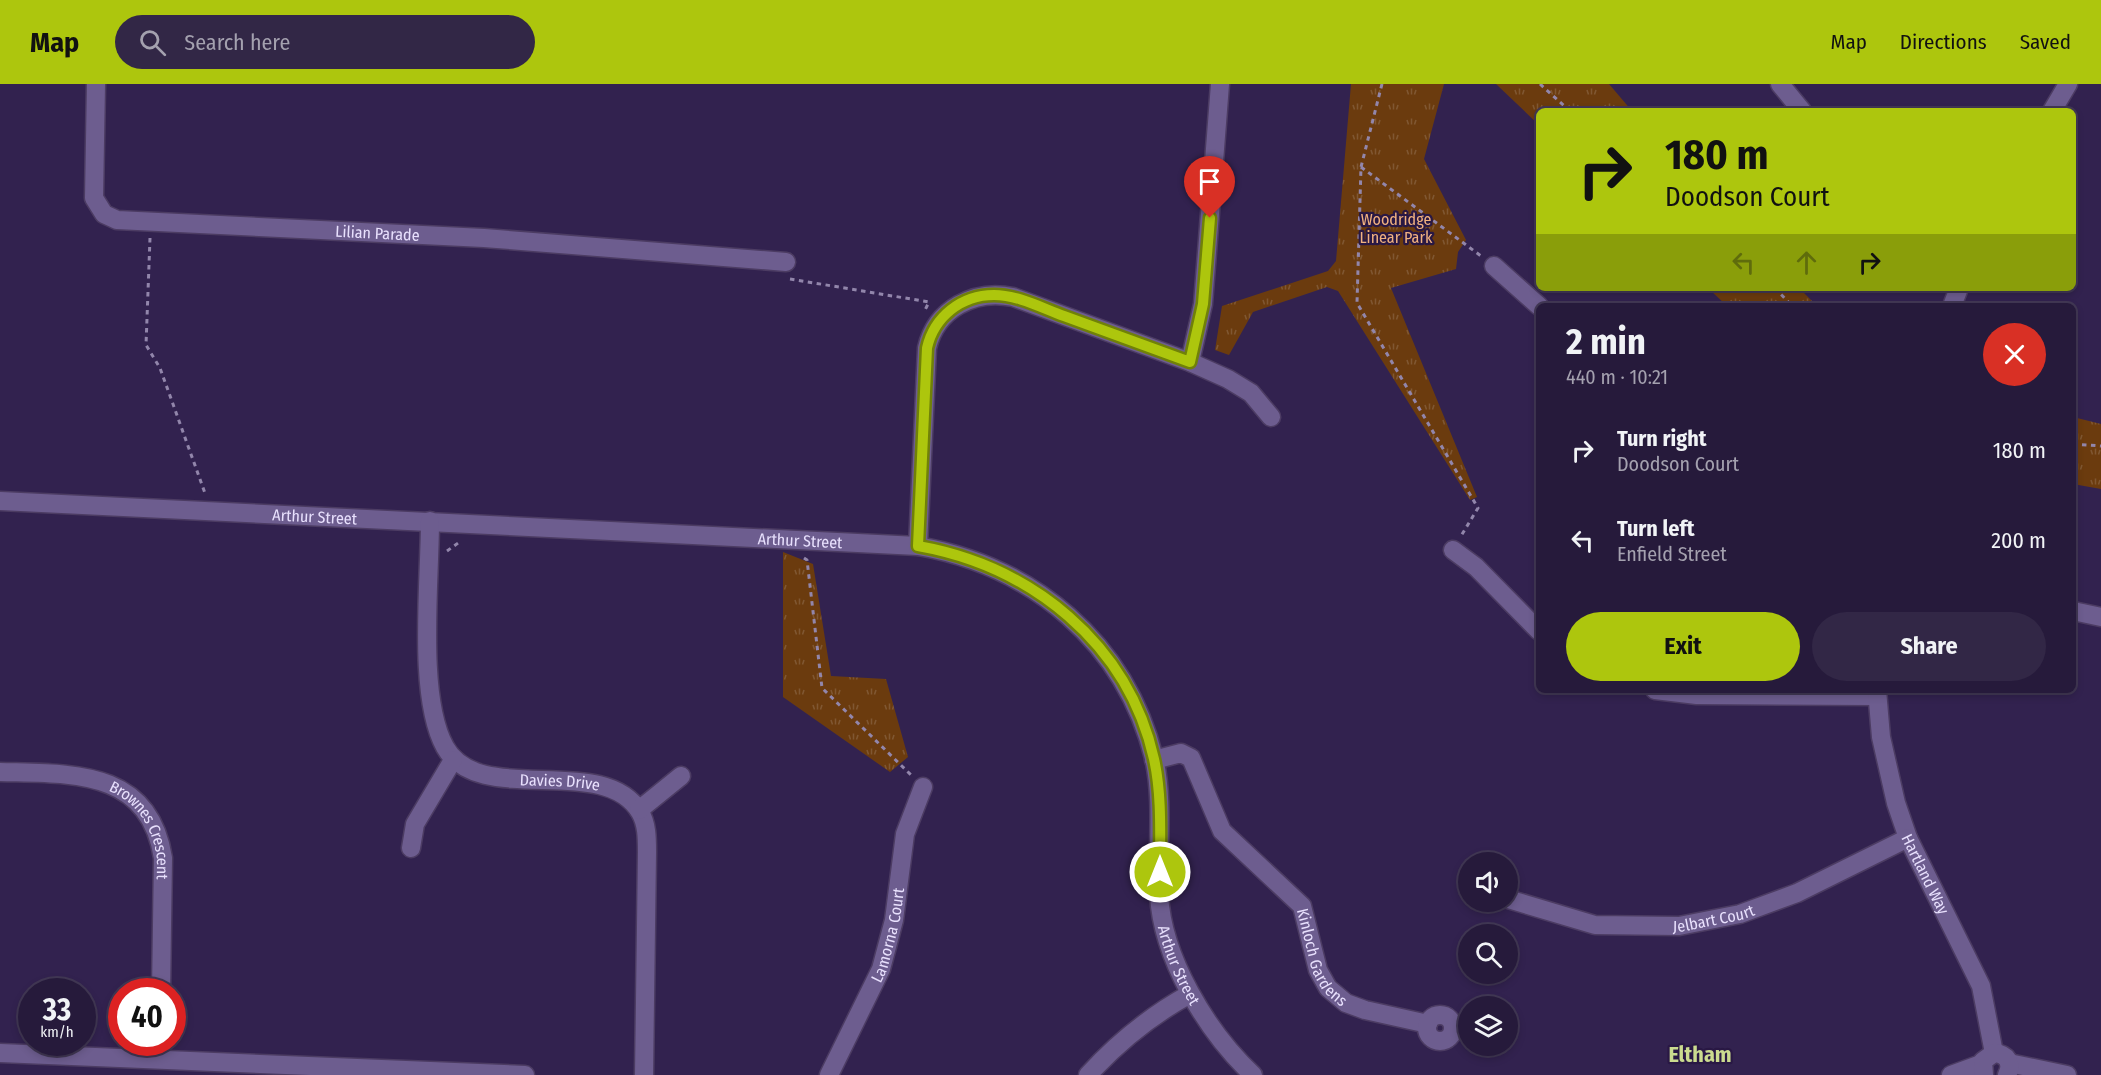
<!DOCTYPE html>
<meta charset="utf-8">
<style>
:root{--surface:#261a3b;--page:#322746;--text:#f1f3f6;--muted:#a4a1af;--line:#423855;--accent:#adc60d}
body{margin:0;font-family:"Fira Sans Condensed",sans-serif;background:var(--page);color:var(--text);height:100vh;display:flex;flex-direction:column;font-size:22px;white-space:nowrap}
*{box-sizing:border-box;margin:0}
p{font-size:20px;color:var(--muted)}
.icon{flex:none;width:33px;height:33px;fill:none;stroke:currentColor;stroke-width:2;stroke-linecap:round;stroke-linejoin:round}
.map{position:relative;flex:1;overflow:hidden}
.drawer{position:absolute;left:1536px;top:219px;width:540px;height:390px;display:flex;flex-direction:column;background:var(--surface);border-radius:9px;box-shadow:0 3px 9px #0003,0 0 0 2px var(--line)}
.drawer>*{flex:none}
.guide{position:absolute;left:1536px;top:24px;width:540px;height:183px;border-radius:9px;box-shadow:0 3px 9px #0003,0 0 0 2px var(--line);background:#adc60d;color:#111;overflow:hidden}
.tools{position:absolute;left:1458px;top:768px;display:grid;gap:12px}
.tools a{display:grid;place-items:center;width:60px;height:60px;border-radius:50%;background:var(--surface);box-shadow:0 3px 9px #0003,0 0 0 2px var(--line);font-size:30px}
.speed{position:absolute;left:18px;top:894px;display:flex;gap:12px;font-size:30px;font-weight:700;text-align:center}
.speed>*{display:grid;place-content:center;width:78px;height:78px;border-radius:50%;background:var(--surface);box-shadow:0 3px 9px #0003,0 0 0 2px var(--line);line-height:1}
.speed small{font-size:15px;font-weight:400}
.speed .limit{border:9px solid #d22;background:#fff;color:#111}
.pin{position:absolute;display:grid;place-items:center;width:51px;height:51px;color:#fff;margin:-62px -26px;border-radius:50% 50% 50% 0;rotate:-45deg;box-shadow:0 0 6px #0007}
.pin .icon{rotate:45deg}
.me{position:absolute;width:66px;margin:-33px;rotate:0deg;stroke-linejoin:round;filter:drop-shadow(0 0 4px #0008)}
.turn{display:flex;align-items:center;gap:21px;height:126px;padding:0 30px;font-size:27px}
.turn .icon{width:78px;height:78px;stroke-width:2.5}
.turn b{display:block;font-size:42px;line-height:51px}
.lanes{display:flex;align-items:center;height:57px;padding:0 30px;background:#0003;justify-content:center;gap:30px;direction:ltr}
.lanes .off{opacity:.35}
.round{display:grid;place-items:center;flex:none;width:63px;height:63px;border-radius:32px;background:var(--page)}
.head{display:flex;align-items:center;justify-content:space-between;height:102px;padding:0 30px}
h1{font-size:36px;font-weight:700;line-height:45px}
.primary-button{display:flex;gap:12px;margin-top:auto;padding:12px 30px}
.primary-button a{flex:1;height:69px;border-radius:36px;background:var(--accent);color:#111;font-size:24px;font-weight:700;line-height:69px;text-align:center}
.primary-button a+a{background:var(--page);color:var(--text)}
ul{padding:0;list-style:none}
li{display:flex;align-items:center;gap:18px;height:90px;padding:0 30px}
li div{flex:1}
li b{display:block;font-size:22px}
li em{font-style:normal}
header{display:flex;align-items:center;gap:36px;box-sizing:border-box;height:84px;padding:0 30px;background:var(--accent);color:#111}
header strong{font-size:28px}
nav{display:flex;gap:33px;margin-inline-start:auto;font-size:21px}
.search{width:420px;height:54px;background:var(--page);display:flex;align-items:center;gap:15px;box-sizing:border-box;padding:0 21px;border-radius:33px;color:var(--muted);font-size:22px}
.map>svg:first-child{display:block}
</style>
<header>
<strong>Map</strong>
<div class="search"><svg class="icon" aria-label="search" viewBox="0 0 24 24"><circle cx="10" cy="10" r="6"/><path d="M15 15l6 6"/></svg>Search here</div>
<nav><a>Map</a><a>Directions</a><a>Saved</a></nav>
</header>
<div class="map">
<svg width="2101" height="991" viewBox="0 0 2101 991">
<defs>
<pattern id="grass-tufts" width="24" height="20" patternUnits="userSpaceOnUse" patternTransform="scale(1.5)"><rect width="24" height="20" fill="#6b3b0e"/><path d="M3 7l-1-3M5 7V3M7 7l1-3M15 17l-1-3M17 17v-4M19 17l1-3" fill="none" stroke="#805732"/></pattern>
</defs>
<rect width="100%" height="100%" fill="#32224f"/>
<g fill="url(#grass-tufts)">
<path d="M1351,0H1444L1424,75L1466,156L1458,168L1456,185L1391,204L1477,413L1470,416L1338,207L1327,203L1253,228L1229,271L1215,266L1222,222L1328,187L1336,177Z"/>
<path d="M1496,0H1609L1632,27H1539V41Z"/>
<path d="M1708,204H1799L1817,222H1727Z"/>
<path d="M2073,333L2101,340V405L2073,400Z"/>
<path d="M783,468L813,480L831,592L886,595L908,673L890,688L783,613Z"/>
</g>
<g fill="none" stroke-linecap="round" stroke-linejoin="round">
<defs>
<g id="minor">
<path id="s1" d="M96,0L94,114L104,130L117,136L484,154L786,178"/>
<path d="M1780,0L1802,27"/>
<path d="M2052,27L2068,0"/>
<path d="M1494,182L1539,222"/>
<path d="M1952,222L1959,204"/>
<path d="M1190,278L1203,220L1220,0"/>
<path id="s2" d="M0,417L918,462C1033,482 1125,558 1154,674C1164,718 1157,765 1159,810C1162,874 1207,948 1253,991"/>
<path id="s3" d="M430,437C430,497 417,613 445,663C479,725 603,667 640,728C647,740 647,754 647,768L644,991"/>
<path d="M918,462L927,264C936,225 974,205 1013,213L1190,278L1228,295L1251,309L1271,333"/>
<path d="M1453,466L1476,483L1539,547"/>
<path d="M2073,527L2101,533"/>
<path d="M1655,606L1697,611L1876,612"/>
<path id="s4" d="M1877,606L1881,653L1896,719L1908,754L1981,902L1994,969"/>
<path id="s5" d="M1154,676L1181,669L1191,674L1222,747L1302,822L1318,886L1328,904L1346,919L1365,926L1428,940"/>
<path id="s6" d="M0,688C70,690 149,684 163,774L161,908"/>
<path d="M639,726L681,692"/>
<path d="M411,764L415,740L453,676"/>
<path id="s7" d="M1508,815L1595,841L1679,842L1740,830L1797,809L1908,754"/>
<circle cx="1440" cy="944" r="13"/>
<path d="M0,969L525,991"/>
<path d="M2009,979L2067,991"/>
<path id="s8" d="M829,991L881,885L894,836L905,750L923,703"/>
<path d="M1088,991C1119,957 1150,932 1190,910"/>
<path d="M1951,991L1981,980"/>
<path d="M1984,991L1983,977L1994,969C2007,970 2013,979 2007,991"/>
</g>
</defs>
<use href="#minor" stroke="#4c3c63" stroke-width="21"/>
<g stroke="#9286ab" stroke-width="3" stroke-dasharray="4.5 4.5" stroke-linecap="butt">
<path d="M1382,0L1361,83L1357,219L1478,424L1461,452"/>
<path d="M1540,0L1570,27"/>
<path d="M1361,83L1481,172"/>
<path d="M150,154L146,261L160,284L206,412"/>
<path d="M790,195L929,218L924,228"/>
<path d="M1775,204L1792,222"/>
<path d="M2073,360L2101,362"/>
<path d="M447,467L461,457"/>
<path d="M804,474L807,476L822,604L911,691"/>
</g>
<use href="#minor" stroke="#6d5d8f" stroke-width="18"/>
</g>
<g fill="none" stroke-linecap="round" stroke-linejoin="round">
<defs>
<path id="route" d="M1160,788C1160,751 1162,711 1154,675C1128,559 1031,482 918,462L927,264C934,233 961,211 994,211C1018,211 1042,224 1064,232C1106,247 1148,263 1190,278L1203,220L1210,134"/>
</defs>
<use href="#route" stroke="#708108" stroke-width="15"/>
<use href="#route" stroke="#adc60d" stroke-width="10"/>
</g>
<g text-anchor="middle" stroke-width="4.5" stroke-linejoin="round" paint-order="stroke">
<g font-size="16" fill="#f2b280" stroke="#291844">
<text x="1396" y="141">Woodridge<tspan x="1396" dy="18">Linear Park</tspan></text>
</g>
<g font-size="16" fill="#e8e0fd" stroke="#291844">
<text dy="6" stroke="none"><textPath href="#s1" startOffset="408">Lilian Parade</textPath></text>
<text dy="6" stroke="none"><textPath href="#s2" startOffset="315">Arthur Street</textPath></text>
<text dy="6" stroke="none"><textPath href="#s2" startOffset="801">Arthur Street</textPath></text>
<text dy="6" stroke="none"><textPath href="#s3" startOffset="354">Davies Drive</textPath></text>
<text dy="6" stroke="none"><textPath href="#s6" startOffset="170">Brownes Crescent</textPath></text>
<text dy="6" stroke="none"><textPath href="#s4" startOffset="192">Hartland Way</textPath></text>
<text dy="6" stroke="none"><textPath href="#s7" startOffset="210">Jelbart Court</textPath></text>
<text dy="6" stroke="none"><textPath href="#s8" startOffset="153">Lamorna Court</textPath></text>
<text dy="6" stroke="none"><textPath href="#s5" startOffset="284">Kinloch Gardens</textPath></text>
<text dy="6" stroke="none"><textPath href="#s2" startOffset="1466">Arthur Street</textPath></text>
</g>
<g font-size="22" font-weight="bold" fill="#cbdb8f" stroke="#291844">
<text x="1700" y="978">Eltham</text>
</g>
</g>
</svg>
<div class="tools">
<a><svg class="icon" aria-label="sound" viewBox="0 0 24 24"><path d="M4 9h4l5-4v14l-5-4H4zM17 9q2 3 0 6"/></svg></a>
<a><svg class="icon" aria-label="search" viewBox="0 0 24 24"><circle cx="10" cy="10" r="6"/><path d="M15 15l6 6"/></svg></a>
<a><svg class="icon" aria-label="layers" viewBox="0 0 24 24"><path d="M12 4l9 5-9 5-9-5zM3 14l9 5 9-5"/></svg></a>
</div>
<div class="speed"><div>33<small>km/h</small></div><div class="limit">40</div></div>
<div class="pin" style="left:1210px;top:134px;background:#d93025"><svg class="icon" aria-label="arrive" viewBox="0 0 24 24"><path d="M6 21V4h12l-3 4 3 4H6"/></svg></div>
<svg class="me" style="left:1160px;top:788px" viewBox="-20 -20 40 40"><circle r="17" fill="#adc60d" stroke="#fff" stroke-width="3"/><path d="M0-11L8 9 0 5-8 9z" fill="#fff"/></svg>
<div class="guide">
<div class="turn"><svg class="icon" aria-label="right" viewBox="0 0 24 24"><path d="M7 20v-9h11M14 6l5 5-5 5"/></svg><div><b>180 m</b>Doodson Court</div></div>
<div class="lanes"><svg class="icon off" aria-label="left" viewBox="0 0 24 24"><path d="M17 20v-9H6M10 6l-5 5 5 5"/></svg><svg class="icon off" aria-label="ahead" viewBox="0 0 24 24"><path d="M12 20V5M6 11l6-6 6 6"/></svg><svg class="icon" aria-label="right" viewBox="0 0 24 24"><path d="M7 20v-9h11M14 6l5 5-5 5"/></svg></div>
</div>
<section class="drawer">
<div class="head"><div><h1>2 min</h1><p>440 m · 10:21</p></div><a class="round" style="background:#d93025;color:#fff"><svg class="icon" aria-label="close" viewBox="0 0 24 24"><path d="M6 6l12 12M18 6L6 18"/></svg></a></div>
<ul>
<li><svg class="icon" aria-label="right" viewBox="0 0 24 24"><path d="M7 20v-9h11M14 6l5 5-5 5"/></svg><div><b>Turn right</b><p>Doodson Court</p></div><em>180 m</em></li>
<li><svg class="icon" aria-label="left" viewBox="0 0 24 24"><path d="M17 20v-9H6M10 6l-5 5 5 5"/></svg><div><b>Turn left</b><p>Enfield Street</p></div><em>200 m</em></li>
</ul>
<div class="primary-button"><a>Exit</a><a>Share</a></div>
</section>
</div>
